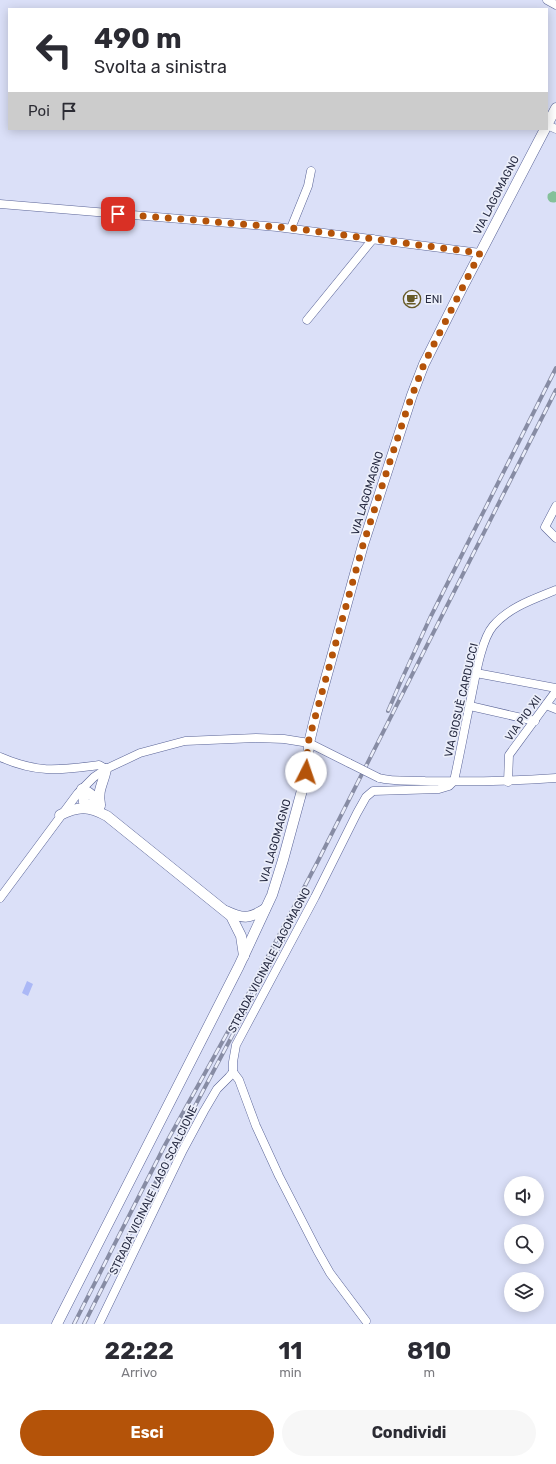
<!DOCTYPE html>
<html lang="it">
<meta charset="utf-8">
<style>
:root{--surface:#fff;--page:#f7f7f7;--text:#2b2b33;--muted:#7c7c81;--accent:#b45309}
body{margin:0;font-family:Rubik,sans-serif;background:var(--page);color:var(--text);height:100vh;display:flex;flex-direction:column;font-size:15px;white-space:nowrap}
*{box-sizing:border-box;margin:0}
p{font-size:13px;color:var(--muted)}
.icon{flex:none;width:22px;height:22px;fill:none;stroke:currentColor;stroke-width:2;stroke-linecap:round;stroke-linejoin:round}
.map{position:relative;height:1324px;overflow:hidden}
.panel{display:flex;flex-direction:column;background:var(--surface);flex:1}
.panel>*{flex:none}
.hud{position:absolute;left:8px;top:8px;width:540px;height:122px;border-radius:0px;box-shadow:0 2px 10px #0003;background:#fff;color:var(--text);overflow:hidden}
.fabs{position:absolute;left:504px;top:1176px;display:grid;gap:8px}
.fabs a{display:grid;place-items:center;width:40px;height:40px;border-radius:50%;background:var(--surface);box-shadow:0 2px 10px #0003;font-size:20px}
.pin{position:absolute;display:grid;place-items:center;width:34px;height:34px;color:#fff;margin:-17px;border-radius:8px;box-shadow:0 2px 6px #0006}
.me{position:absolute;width:44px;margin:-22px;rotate:4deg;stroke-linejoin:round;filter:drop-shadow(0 0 3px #0008)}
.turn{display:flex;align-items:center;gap:14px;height:84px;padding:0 20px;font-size:18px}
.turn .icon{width:52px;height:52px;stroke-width:2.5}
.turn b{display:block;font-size:28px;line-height:34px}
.then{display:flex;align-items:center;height:38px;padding:0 20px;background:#0003;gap:8px;font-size:15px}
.eta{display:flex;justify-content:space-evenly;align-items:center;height:68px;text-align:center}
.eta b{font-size:24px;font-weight:700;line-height:28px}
.button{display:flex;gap:8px;margin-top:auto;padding:8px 20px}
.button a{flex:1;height:46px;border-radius:24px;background:var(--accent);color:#fff;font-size:16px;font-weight:700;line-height:46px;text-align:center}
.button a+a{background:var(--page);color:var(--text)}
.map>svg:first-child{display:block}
</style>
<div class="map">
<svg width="556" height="1324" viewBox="0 0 556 1324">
<rect width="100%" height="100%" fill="#dbe0f8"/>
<path fill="#85c19a" d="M553,191L556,192V202C550,204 546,200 548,194Z"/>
<path fill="#abb8f6" d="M27,981L33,984L28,996L22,993Z"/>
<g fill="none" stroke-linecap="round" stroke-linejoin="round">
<defs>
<g id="minor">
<path d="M547,0L556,5"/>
<path d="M547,125L556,129"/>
<path d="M0,204L277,227L480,253"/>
<path d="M291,228L308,186L311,171"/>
<path d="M307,320L373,239"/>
<path d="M556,506L545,527L556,538"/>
<path d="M476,673L556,688"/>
<path d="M546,705L556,709"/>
<path d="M470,706L535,721"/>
<path d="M0,757C39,774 59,770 99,765L106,769"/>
<path d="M379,778C394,782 410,780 425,781C469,782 512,781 556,778"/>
<path d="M508,782L509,755L556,691"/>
<path d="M0,898L78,793L94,777L106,769L140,753L185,741L256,738L284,739L309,743L349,763"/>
<path d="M366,1321L330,1273L317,1250L279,1176L256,1126L239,1080L233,1072V1062L236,1045L315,897L357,813L366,797L373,791L439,789L449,786L454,781C460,754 465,726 471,698C475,679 481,640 493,626C509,607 534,599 556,590"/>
<path d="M99,1324L183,1150L204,1111L217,1089L229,1077L233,1072"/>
</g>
<g id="major">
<path d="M547,125L556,108"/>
<path d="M100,804C97,790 104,782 106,769"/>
<path d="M94,809L84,802L82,789C91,793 95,797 100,806"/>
<path d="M60,815C79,806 88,806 107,816L231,916L241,936L244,956"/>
<path d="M226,911C243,919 249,919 265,909"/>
<path d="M57,1324L239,966L272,895L283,860L307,772L309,743L316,714L363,545L412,395L424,364L462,288L545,129"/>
</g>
</defs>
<use href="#minor" stroke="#5a6497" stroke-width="9"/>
<use href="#major" stroke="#5a6497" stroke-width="11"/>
<use href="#minor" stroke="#fff" stroke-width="8"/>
<use href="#major" stroke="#fff" stroke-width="10"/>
<defs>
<g id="rail">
<path d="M388,711L401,681L430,618L556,368"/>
<path d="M74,1324L165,1145L235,1019L318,861L556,390"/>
<path d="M84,1324L176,1142L287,932"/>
</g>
</defs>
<use href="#rail" stroke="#878ca4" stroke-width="4"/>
<use href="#rail" stroke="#ebeefa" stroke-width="2.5" stroke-dasharray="8" stroke-linecap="butt"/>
<defs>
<path id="minor-bridge" d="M349,763L379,778"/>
</defs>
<use href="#minor-bridge" stroke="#5a6497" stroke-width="9" stroke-linecap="butt"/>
<use href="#minor-bridge" stroke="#fff" stroke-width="8"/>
</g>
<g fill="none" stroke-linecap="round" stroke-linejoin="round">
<path stroke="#b45309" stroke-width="7" stroke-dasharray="0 12.6" d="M118,214L291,228L480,253L424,364L407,409L363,545L316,714L308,743L306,772"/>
</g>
<defs>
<symbol id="cafe-ring" viewBox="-11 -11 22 22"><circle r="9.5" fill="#ebeefa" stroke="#675a27" stroke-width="1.5"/><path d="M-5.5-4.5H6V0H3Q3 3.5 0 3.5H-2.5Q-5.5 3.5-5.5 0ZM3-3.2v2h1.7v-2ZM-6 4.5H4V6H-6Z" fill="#675a27"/></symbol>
</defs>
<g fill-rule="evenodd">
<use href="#cafe-ring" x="402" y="289" width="20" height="20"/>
</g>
<g text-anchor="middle" stroke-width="3.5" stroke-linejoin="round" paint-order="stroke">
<g font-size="11" fill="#272b42" stroke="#ebeefa">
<text transform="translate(496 195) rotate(-63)" y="4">VIA LAGOMAGNO</text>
<text transform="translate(367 493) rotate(-73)" y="4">VIA LAGOMAGNO</text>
<text transform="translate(461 700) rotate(-77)" y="4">VIA GIOSUÈ CARDUCCI</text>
<text transform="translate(523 718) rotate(-54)" y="4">VIA PIO XII</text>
<text transform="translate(275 841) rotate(-74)" y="4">VIA LAGOMAGNO</text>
<text transform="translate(269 960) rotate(-62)" y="4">STRADA VICINALE LAGOMAGNO</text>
<text transform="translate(153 1190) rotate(-64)" y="4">STRADA VICINALE LAGO SCALCIONE</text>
</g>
<g font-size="11" fill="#272b42" stroke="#ebeefa" text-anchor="start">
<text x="425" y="303">ENI</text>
</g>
</g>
</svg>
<div class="fabs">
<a><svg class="icon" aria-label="sound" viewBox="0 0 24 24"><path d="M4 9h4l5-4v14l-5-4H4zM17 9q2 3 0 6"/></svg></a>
<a><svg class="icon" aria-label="search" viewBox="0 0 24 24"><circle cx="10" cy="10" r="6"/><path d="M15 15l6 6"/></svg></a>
<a><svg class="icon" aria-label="layers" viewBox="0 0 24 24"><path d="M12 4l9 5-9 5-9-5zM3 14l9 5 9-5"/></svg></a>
</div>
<div class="pin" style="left:118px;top:214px;background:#d93025"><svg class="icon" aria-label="arrive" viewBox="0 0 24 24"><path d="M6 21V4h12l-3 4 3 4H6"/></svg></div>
<svg class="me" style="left:306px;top:772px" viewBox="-20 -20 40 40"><circle r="19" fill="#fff"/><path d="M0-13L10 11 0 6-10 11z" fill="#b45309"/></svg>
<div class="hud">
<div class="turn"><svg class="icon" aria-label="left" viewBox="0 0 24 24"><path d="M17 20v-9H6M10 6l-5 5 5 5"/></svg><div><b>490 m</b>Svolta a sinistra</div></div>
<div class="then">Poi<svg class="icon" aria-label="arrive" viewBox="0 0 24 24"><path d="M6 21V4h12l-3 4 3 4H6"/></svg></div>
</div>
</div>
<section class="panel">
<div class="eta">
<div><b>22:22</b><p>Arrivo</p></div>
<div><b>11</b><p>min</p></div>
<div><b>810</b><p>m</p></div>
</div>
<div class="button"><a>Esci</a><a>Condividi</a></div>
</section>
